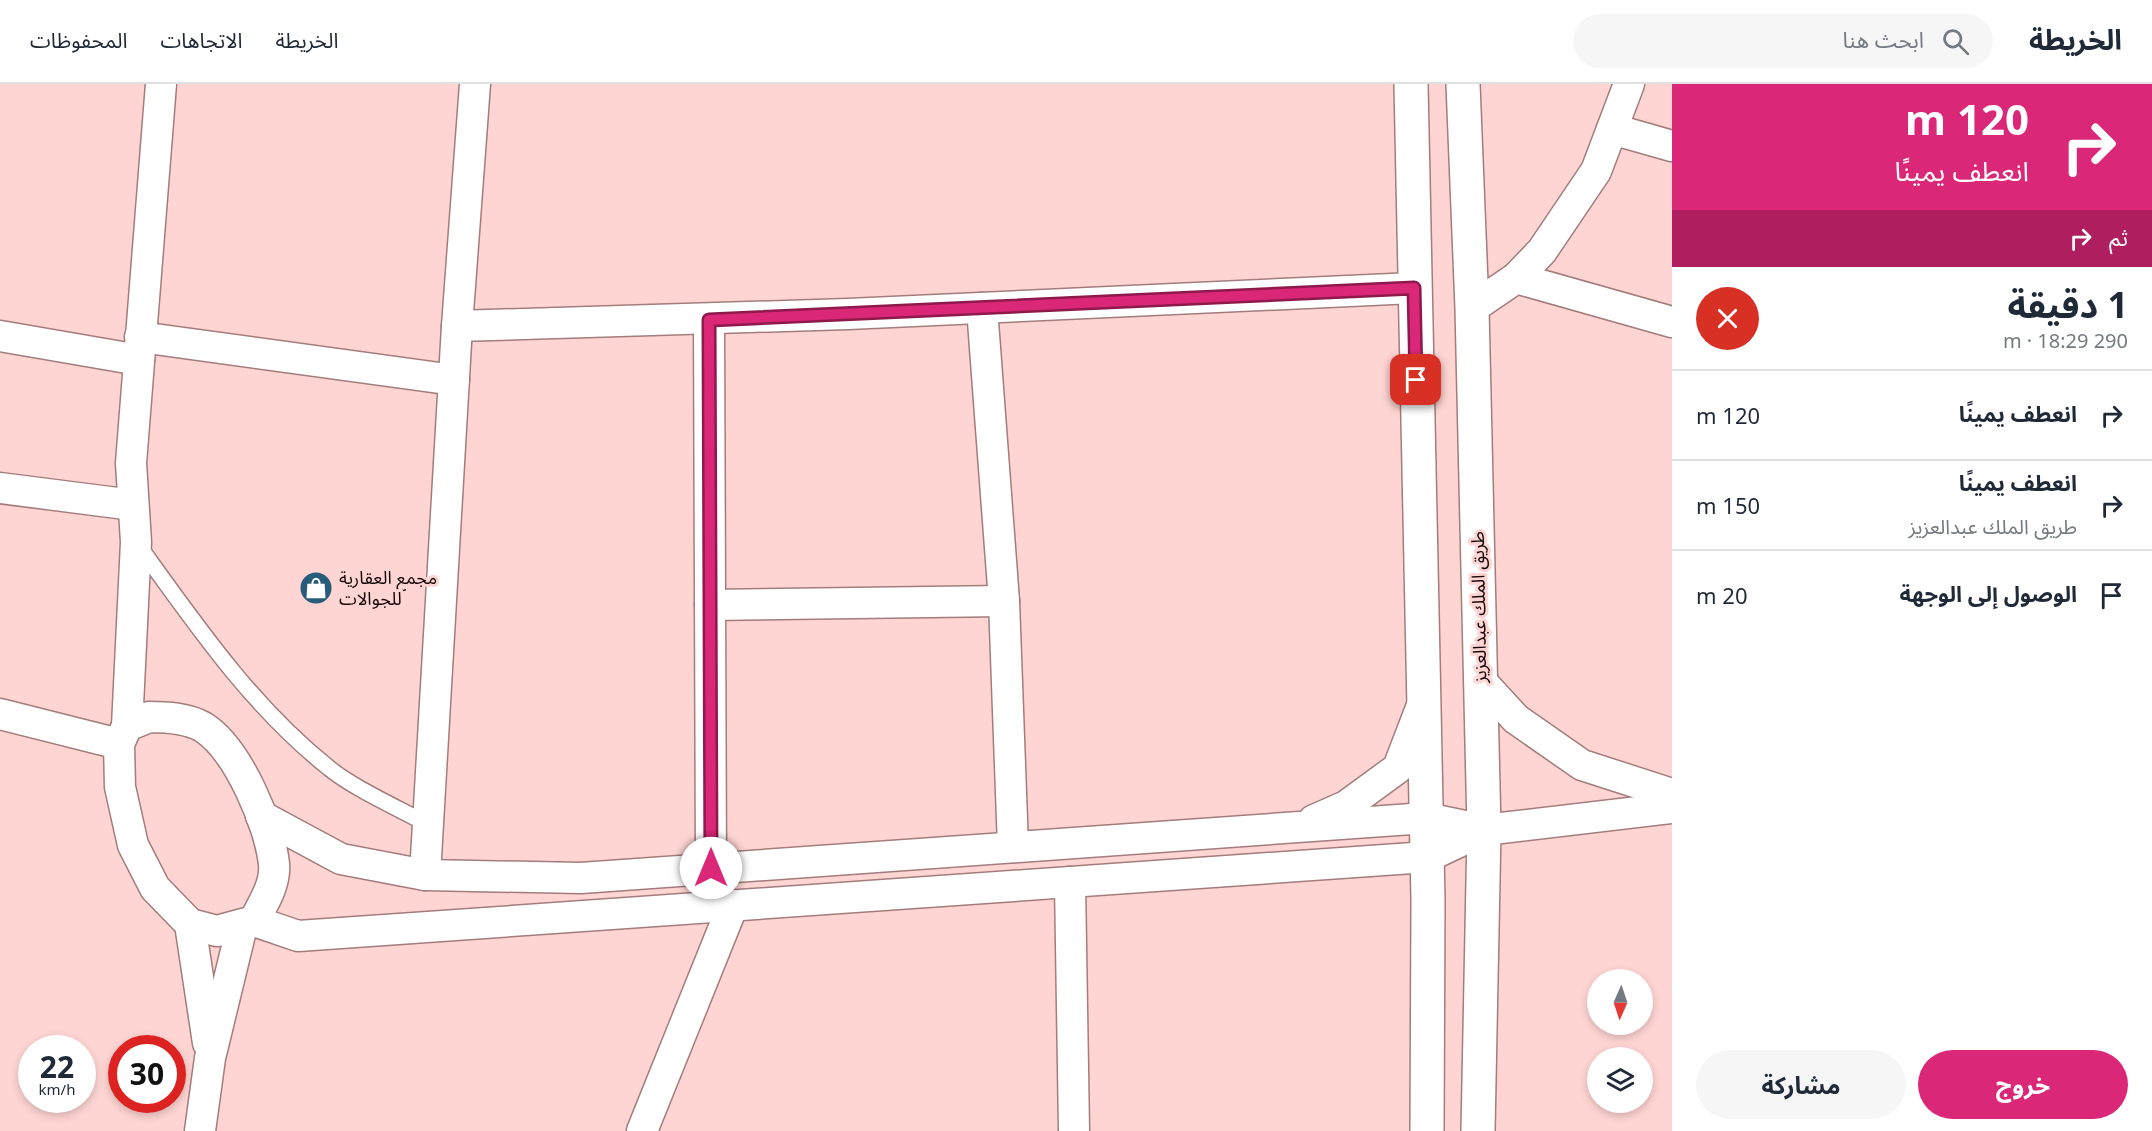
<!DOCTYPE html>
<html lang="ar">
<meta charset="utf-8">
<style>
:root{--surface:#fff;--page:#f6f6f7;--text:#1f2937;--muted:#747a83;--line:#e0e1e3;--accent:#db2777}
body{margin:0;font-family:"Noto Sans","Noto Sans Arabic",sans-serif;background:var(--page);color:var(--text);direction:rtl;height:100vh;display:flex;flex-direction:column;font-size:22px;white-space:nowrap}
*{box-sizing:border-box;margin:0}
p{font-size:20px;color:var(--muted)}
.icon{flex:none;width:33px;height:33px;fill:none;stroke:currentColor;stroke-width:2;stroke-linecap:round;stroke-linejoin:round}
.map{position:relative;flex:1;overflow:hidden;direction:ltr}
.panel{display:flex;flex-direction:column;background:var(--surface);width:480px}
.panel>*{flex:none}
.banner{background:#db2777;color:#fff;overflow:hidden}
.needle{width:39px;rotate:183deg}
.fabs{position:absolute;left:1587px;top:885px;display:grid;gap:12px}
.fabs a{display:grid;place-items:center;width:66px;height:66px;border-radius:50%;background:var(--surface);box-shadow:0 3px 9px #0003;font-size:30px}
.speed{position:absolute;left:18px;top:951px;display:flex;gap:12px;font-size:30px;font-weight:700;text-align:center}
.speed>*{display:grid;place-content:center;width:78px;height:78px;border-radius:50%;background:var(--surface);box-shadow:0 3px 9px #0003;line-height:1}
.speed small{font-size:15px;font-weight:400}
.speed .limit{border:9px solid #d22;background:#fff;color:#111}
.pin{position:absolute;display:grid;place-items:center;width:51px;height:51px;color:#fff;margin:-26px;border-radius:12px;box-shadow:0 3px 9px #0006}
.me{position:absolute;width:66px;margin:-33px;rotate:0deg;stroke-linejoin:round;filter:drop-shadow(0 0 4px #0008)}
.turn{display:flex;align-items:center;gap:21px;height:126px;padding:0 24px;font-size:27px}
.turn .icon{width:78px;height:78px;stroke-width:2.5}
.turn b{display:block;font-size:42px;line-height:51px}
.then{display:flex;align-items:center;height:57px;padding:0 24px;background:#0003;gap:12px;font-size:22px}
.round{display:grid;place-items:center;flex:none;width:63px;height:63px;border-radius:32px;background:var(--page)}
.headline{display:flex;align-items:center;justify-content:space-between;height:102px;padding:0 24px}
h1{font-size:36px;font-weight:700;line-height:45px}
.cta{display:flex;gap:12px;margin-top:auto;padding:12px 24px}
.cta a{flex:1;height:69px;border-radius:36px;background:var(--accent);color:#fff;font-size:24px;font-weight:700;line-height:69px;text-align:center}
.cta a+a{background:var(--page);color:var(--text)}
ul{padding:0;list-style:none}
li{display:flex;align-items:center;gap:18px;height:90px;padding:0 24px;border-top:2px solid var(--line)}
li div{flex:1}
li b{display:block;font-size:22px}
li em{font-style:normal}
header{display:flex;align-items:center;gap:36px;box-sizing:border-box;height:84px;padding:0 30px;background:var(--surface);border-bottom:2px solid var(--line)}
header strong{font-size:28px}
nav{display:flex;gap:33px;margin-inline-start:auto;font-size:21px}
.search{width:420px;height:54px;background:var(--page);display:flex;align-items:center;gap:15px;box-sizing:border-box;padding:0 21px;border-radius:33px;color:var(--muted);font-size:22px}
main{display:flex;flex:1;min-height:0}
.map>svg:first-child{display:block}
</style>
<header>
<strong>الخريطة</strong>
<div class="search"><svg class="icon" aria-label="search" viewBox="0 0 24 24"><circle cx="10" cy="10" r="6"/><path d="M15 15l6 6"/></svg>ابحث هنا</div>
<nav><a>الخريطة</a><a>الاتجاهات</a><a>المحفوظات</a></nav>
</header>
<main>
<section class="panel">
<div class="banner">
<div class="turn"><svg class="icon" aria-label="right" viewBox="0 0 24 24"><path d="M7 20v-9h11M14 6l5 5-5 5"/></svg><div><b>120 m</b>انعطف يمينًا</div></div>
<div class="then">ثم<svg class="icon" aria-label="right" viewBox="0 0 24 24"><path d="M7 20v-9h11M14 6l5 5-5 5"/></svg></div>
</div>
<div class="headline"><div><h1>1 دقيقة</h1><p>290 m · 18:29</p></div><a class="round" style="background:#d93025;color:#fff"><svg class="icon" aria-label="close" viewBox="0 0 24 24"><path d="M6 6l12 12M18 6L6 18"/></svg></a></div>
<ul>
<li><svg class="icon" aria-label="right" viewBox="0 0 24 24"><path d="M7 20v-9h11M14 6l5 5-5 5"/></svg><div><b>انعطف يمينًا</b></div><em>120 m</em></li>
<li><svg class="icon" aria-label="right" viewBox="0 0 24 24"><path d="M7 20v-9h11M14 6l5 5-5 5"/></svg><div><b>انعطف يمينًا</b><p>طريق الملك عبدالعزيز</p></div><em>150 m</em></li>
<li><svg class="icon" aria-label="arrive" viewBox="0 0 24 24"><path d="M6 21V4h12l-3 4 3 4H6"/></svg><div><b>الوصول إلى الوجهة</b></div><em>20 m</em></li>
</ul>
<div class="cta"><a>خروج</a><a>مشاركة</a></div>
</section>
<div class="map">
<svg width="1672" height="1047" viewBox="0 0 1672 1047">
<rect width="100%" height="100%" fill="#ffd5d3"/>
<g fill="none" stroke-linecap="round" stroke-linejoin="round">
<defs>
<path id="service" d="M139,462C196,541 252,623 329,684C353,704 400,725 429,741"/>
<g id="minor">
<path d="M1612,45L1672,62"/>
<path d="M1516,194L1672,238"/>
<path d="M982,224L1004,517L1013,763"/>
<path d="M1472,224L1516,194L1542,167L1596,87L1629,0"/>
<path d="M709,236L711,784"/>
<path d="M457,242L848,230L1414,204"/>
<path d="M0,252L139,276"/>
<path d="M140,253L454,296"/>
<path d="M0,404L133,421"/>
<path d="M710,521L1004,517"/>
<path d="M1481,597L1516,635L1582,681L1672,710"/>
<path d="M0,630L119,660"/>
<path d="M149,633C167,633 187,634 203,643C238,665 270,741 274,780C276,800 263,820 254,837L217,847L190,840L155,804L133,761L120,703L119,660L127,642Z"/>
<path d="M127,642L136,458L131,379L161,0"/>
<path d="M261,732L341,775L425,791L581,794L1426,734L1484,746L1672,724"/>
<path d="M1314,736L1346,722L1398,684L1423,619"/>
<path d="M425,791L457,242L475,0"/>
<path d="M1070,798L1074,1047"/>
<path d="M254,837L298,852L1427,773L1484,746"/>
<path d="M190,840L208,959"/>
<path d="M200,1047L210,974L242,842"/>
<path d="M642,1047L733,821"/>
</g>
<g id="secondary">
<path d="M1411,0L1428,816L1427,1047"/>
<path d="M1463,0L1472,224L1484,746L1478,1047"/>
</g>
</defs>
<use href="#service" stroke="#a27d7b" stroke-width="18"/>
<use href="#minor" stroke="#a27d7b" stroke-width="33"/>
<use href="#secondary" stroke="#a27d7b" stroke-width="36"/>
<use href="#service" stroke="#fff" stroke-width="15"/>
<use href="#minor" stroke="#fff" stroke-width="30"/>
<use href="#secondary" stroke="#fff" stroke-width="33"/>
</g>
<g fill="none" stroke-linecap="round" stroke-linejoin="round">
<defs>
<path id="route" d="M711,784L709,236L1414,204L1416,296"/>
</defs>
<use href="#route" stroke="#8e194d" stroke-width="15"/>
<use href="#route" stroke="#db2777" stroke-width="10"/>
</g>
<defs>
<symbol id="shop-disc" viewBox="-11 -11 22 22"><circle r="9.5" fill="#285b78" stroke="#ffd5d3"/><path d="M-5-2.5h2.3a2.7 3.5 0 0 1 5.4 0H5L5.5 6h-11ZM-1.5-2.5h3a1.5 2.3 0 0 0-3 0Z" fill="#fff"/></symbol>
</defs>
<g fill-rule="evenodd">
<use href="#shop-disc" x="297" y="485" width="38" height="38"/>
</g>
<g text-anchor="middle" stroke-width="6" stroke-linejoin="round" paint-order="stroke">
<g font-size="18" fill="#140707" stroke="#ffd5d3" text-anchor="start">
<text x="339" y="500">مجمع العقارية<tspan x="339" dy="21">للجوالات</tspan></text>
</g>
<g font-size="18" fill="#140707" stroke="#ffd5d3">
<text transform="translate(1479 523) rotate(-91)" y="6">طريق الملك عبدالعزيز</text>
</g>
</g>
</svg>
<div class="fabs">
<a><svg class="needle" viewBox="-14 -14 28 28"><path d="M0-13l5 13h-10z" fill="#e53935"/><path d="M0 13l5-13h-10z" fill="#747a83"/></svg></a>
<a><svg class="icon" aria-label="layers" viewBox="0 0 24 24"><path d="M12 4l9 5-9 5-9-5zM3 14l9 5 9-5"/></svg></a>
</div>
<div class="speed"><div>22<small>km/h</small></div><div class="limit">30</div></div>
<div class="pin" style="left:1416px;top:296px;background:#d93025"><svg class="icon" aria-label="arrive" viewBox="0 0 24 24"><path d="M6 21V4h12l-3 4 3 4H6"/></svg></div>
<svg class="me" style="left:711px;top:784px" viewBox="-20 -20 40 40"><circle r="19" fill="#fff"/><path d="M0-13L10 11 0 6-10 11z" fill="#db2777"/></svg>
</div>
</main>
